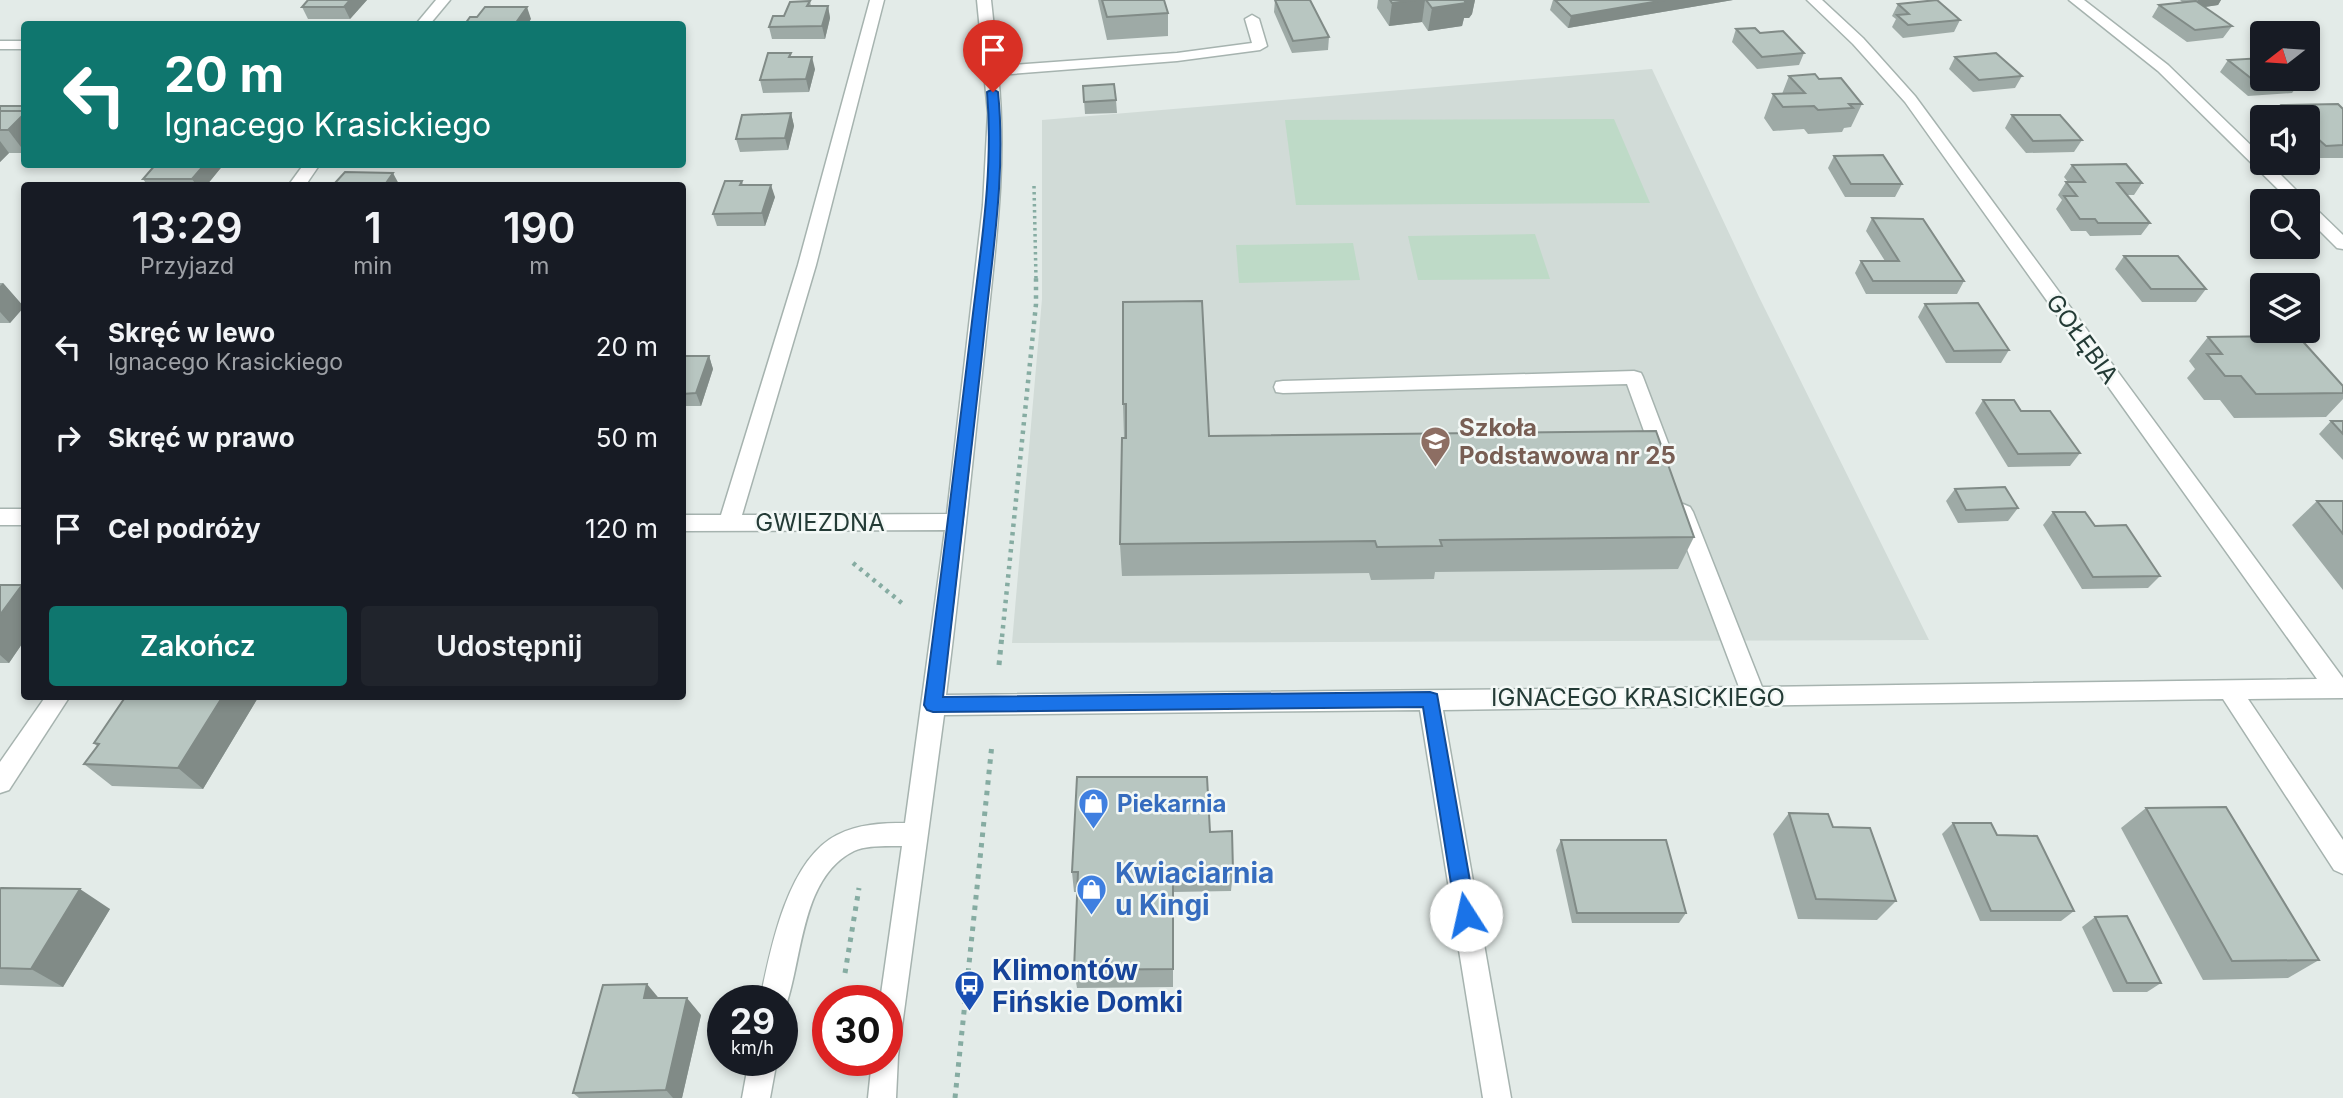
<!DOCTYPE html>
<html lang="pl">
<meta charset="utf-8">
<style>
:root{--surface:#171b24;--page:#20242c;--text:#f1f3f6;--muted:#9ea1a6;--accent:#0f766e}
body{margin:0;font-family:Inter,sans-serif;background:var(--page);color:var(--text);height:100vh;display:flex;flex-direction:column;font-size:26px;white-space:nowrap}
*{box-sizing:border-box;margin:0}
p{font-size:23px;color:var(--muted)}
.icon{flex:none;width:38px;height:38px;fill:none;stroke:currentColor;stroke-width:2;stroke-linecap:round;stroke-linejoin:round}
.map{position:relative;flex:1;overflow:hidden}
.drawer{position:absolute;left:21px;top:182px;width:665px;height:518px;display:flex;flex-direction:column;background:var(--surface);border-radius:7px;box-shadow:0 4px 10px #0003}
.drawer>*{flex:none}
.hud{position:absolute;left:21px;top:21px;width:665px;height:147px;border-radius:7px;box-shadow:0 4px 10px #0003;background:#0f766e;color:#fff;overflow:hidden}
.needle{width:46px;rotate:253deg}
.fabs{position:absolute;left:2250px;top:21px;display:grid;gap:14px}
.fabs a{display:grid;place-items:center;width:70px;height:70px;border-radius:7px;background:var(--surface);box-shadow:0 4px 10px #0003;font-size:35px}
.speed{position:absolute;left:707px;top:985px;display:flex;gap:14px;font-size:35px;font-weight:700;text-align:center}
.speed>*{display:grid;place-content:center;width:91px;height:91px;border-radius:50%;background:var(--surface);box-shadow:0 4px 10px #0003;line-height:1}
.speed small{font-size:18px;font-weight:400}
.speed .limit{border:10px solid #d22;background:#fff;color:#111}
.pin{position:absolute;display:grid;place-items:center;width:60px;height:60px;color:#fff;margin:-72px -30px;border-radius:50% 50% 50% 0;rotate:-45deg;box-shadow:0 0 7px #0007}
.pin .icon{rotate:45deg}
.me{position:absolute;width:77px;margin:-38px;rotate:350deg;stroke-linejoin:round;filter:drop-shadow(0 0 5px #0008)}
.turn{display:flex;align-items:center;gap:24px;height:147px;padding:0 28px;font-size:32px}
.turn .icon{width:91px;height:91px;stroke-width:2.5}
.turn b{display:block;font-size:49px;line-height:60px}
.eta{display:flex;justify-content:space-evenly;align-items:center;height:119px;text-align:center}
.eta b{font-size:42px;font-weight:600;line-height:49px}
.action{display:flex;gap:14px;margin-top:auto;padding:14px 28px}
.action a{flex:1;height:80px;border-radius:7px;background:var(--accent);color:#fff;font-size:28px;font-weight:600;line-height:80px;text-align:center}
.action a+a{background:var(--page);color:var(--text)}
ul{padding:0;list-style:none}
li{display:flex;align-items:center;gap:21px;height:91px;padding:0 28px}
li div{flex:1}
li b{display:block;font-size:26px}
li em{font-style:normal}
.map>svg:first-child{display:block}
</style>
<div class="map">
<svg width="2343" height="1098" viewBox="0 0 2343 1098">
<rect width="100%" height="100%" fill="#e3ebe8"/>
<path fill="#d1dbd7" d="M1652,69L1759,297L1929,640L1012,643L1042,299V120Z"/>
<g fill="#bedac7">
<path d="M1614,119L1650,203L1296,205L1285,120Z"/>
<path d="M1535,234L1550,279L1418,280L1408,236Z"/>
<path d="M1353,243L1360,280L1239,283L1236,245Z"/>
</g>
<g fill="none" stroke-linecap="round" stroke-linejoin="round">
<defs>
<g id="minor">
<path d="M436,0H450L430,24H416Z"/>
<path d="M870,0H884L816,265L742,515L947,514L983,205L988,113L977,0H991L998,66L1177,53L1252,43L1245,19L1252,15L1259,19L1267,46L1260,50L1177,61L998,75C1008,165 994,256 985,346C972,463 961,578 946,695L1739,687L1673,512L1676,507L1683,504L1690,507L1693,512L1762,687L2317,679L1905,102L1853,44L1807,0H1822L1863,38L1915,96L2343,678V698L2248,699L2343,840V874L2334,870L2223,699L1443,710L1511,1098H1483L1420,710L944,715L898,1056L896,1098H868L872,1060H887V1001H880L902,846C887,846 867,845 854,851C799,878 803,963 784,1011L782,1001H760C770,951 787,860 837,835C858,824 882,823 905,823L945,530L682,531V515H721L798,265Z"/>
<path d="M2069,0H2084L2168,65L2263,157V163H2269L2307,201H2290L2158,71Z"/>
<rect x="0" y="41" width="24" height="8"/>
<path d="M304,164H320L305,186H288Z"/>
<path d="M2308,205L2314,207L2343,235V249L2337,248L2308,219Z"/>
<path d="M1634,371L1641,373L1643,377L1673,456L1670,461H1656L1653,456L1627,384L1283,393L1276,392L1274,387L1276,382L1283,381Z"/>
<rect x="0" y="509" width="24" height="16"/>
<path d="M46,696H70L9,790L0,793V762Z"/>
<path d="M749,1060H777L770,1098H742Z"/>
</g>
</defs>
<use href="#minor" stroke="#a6b3af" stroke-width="3"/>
<path stroke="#86aca2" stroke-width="3.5" stroke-dasharray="2.5 3.5" stroke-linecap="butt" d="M1034,186L1036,279"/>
<g stroke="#86aca2" stroke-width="4.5" stroke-dasharray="3.5 5" stroke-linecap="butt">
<path d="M853,563L903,604"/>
<path d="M1002,637L1036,304V277"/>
</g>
<g stroke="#86aca2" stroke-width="5" stroke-dasharray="4.5 6" stroke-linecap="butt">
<path d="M999,665L1002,635"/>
<path d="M845,973L859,888"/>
<path d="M955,1098L992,744"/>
</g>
<use href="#minor" fill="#fff" fill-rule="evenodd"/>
</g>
<g fill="#9eaaa6">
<path d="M367,0L350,19H308L302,7Z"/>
<path d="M1098,0H1164L1168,13V36L1107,40Z"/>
<path d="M1275,0L1329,37L1328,50L1292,53L1274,12Z"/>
<path d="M1378,0H1475L1472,14L1469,18H1464L1462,26L1428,31L1422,22L1389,26L1377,8Z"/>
<path d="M1553,0H1733L1568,28L1550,10Z"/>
<path d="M2180,0H2221L2218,5L2204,7L2232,26L2223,38L2187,42L2152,17L2159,5L2183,3Z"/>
<path d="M810,1L811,6H828L830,18L825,39H772L769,27L784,16Z"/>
<path d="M1898,4L1960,20L1954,32L1903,38L1892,27L1896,19L1892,16Z"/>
<path d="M1736,29L1760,33L1804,53L1799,65L1757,69L1732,42Z"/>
<path d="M1955,57L2022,76L2015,88L1973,92L1949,69Z"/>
<path d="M2228,60L2301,81L2292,93L2248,96L2220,72Z"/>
<path d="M815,69L809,92L763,93L760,80Z"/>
<path d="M1789,76L1819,79L1862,104L1851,127L1844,128L1842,132L1808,134L1804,129L1773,131L1764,118L1773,94H1782Z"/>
<path d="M1083,86L1116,100L1117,113L1085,114Z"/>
<path d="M24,104V153H9L0,162V106H22Z"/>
<path d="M2282,105L2343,109V158H2316L2308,151V117H2273Z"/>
<path d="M791,113L794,126L788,150L740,152L736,139Z"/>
<path d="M2012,115L2082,140L2074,152L2026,153L2005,128Z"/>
<path d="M1834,156L1902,184L1895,197H1845L1828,168Z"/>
<path d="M156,164H224L206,186H148L143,179Z"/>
<path d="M2072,165L2142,183L2134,195H2127L2150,223L2141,235L2090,236L2086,231H2071L2056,209L2062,200L2058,195L2066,182H2068L2064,177Z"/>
<path d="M742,181L743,185L775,197L765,226H717L713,214Z"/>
<path d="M1872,218L1964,281L1957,294H1866L1855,273L1861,261H1885L1866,231Z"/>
<path d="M2124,256L2206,289L2196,302H2142L2115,269Z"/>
<path d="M0,283H3L24,307L10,323H0Z"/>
<path d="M1123,302L1209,436L1694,537L1678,569L1435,572L1434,579L1371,580L1369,573L1122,576L1120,544L1124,437L1123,404Z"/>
<path d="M1925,304L2009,350L2001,363H1946L1918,317Z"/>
<path d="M2208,337L2343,386V399L2326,417L2234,418L2220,400H2204L2187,378L2195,369L2189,361Z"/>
<path d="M682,356H709L713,369L701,406H682Z"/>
<path d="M1983,400L2021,411L2080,453L2070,466L2008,467L1975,413Z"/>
<path d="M2331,421H2343V460L2319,434Z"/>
<path d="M1955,489L2018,508L2008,521L1958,523L1946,501Z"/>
<path d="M2317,501H2343V590L2292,525Z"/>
<path d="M2053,512L2095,526L2160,576L2148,588L2082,589L2043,525Z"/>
<path d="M0,585H22L24,588V641L9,663H0Z"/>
<path d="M126,696H259L203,789L112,786L84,764L97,746L94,743Z"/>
<path d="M2146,808L2319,960L2288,978L2203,980L2121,828Z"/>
<path d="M1789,813L1896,901L1877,920L1798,919L1773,834Z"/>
<path d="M1953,823L1997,835L2074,911L2061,921H1980L1942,834Z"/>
<path d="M1210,832L1233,871L1231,891L1173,892V987L1077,988L1074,970L1077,892H1074L1072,872Z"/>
<path d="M1561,840L1686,913L1679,923H1572L1556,850Z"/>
<path d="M0,889L110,909L63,987L0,985Z"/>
<path d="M2095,917L2161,983L2147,992H2113L2082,927Z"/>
<path d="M701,1015L682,1098H579L573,1093Z"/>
</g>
<g fill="#818b87">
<path d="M350,0H367L350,19L344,7Z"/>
<path d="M1416,0H1425L1422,22L1389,26L1392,3Z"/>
<path d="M1460,0H1475L1472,14L1469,18H1464L1462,26L1428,31L1432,8Z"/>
<path d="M1665,0H1733L1568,28L1571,16Z"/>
<path d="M2198,0H2221L2218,5L2192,9Z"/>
<path d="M828,6L830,18L825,39L822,26Z"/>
<path d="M527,7L531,19L528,24H515Z"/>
<path d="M812,57L815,69L809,92L806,79Z"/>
<path d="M791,113L794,126L788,150L785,138Z"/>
<path d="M24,114V151L8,130Z"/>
<path d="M0,141L9,153L0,162Z"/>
<path d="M205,164H224L206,186H197L192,179Z"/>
<path d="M393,173L400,186H384Z"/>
<path d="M771,185L775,197L765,226L762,213Z"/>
<path d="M3,283L24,307L10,323L0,312V286Z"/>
<path d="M709,356L713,369L701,406L696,393Z"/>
<path d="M22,585L24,588V641L9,663L0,655V615Z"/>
<path d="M223,696H259L203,789L178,768Z"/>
<path d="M80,889L110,909L63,987L31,969Z"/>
<path d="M647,984L662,1002L644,998Z"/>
<path d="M687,998L701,1015L682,1098H673L666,1090Z"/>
</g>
<g fill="#b8c6c1" stroke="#818b87" stroke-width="2">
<path d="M308,0H350L344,7H302Z"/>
<path d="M1102,0H1164L1168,13L1107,17Z"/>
<path d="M1275,0H1310L1329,37L1293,41Z"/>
<path d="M1390,0H1416L1392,3Z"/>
<path d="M1426,0H1464L1466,3L1432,8Z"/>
<path d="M1555,0H1665L1571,16Z"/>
<path d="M1937,0L1960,20L1908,25L1897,15L1909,14L1898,4Z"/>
<path d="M810,1L807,6H828L822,26L769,27L773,16H784L790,2Z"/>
<path d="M2196,1L2232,26L2195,30L2159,5Z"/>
<path d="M485,7H527L515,24H465L470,17H477Z"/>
<path d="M1755,28L1760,33L1783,31L1804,53L1762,57L1736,29Z"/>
<path d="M768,53H791L789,57H812L806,79L760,80Z"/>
<path d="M1996,53L2022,76L1979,80L1955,57Z"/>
<path d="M2263,58V79H2298L2301,81L2257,83L2228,60Z"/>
<path d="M1815,74L1819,79L1841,78L1862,104H1849L1853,108L1818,110L1814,106L1783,107L1773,94L1805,93L1789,76Z"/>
<path d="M1114,84L1116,100L1084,102L1083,86Z"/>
<path d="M24,104V111H0V106H22Z"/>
<path d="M2338,104L2343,109V145L2326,146L2308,130V117H2295L2282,105Z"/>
<path d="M0,111H24V114L8,130H0Z"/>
<path d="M791,113L785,138L736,139L742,115Z"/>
<path d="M2012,115H2060L2082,140L2033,141Z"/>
<path d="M1883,155L1902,184H1851L1834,156Z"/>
<path d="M156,164H205L192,179H143Z"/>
<path d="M2126,164L2142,183H2117L2150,223H2098L2095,219H2080L2064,196H2077L2066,182H2085L2072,165Z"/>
<path d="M345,172L393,173L384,186H320L323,183H335Z"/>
<path d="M725,181H742L740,185H771L762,213L713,214Z"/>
<path d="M1872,218L1923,219L1964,281H1873L1861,261H1899Z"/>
<path d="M2124,256H2178L2206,289H2151Z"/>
<path d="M1202,301L1209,436L1656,431L1694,537L1440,540L1442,546L1377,547L1375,541L1120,544L1122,438H1126V404H1123V302Z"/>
<path d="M1978,303L2009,350L1954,351L1925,304Z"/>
<path d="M2298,336L2343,386V393L2256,394L2241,376H2225L2207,354H2222L2208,337Z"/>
<path d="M682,356H709L696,393L682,394Z"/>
<path d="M1983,400H2014L2021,411H2050L2080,453L2018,454Z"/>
<path d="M2331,421H2343V434Z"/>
<path d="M2005,487L2018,508L1966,510L1955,489Z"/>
<path d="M2317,501H2343V534Z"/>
<path d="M2053,512H2085L2095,526L2126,525L2160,576L2093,577Z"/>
<path d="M0,585H22L0,615Z"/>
<path d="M126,696H223L178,768L84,764L99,744L94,743Z"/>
<path d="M1077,777H1207L1210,832L1232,831L1233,871L1173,872V969L1074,970L1078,872H1072Z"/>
<path d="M2226,807L2319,960L2232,961L2146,808Z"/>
<path d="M1789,813L1828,814L1833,827L1870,828L1896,901L1816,899Z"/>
<path d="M1953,823H1991L1997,835L2037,836L2074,911H1991Z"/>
<path d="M1561,840H1666L1686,913H1577Z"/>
<path d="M1,888L80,889L31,969L0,968V889Z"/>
<path d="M2127,916L2161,983H2127L2095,917Z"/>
<path d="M647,984L644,998H687L666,1090L573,1093L603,985Z"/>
</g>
<path fill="#1a73e8" stroke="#114b97" stroke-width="2" d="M993,89L998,92C1006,170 993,249 985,326C972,450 958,574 943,697L1430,692L1437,694L1476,915L1473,922L1466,924L1459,922L1456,915L1423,707L933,712L927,710L924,705C941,580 956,455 971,330C980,252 994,171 987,92Z"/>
<defs>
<symbol id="school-pin" viewBox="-11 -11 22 30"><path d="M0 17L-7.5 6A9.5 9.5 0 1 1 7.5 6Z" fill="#8d6e63" stroke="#f3f8f6"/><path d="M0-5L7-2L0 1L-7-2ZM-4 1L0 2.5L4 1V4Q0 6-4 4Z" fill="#fff"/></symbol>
<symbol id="shop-pin" viewBox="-11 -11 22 30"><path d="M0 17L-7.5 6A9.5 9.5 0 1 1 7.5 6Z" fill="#3f7fe0" stroke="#f3f8f6"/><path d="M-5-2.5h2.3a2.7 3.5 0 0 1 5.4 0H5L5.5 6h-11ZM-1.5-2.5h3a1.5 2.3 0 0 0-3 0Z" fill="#fff"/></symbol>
<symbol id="bus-pin" viewBox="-11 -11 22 30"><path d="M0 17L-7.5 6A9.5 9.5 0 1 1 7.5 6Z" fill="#1a4fb4" stroke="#f3f8f6"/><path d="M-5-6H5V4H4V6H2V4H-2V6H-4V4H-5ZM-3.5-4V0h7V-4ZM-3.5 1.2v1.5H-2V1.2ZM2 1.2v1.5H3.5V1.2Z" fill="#fff"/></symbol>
</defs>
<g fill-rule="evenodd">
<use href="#school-pin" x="1418" y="424" width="35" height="47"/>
<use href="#shop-pin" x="1076" y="786" width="35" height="47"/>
<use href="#shop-pin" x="1074" y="872" width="35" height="47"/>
<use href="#bus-pin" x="952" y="968" width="35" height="47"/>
</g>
<g text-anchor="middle" stroke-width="5" stroke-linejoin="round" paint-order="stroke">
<g font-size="24" fill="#243b36" stroke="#f3f8f6">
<text transform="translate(2082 339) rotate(54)" y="8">GOŁĘBIA</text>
<text x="820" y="531">GWIEZDNA</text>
<text x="1638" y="706">IGNACEGO KRASICKIEGO</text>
</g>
<g font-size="24" font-weight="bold" fill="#785e54" stroke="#f3f8f6" text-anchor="start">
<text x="1459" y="436">Szkoła<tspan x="1459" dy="28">Podstawowa nr 25</tspan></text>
</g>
<g font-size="24" font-weight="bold" fill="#366cbe" stroke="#f3f8f6" text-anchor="start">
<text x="1117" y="812">Piekarnia</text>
</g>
<g font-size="28" font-weight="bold" fill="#366cbe" stroke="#f3f8f6" text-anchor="start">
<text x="1115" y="883">Kwiaciarnia<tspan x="1115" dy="32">u Kingi</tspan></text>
</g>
<g font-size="28" font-weight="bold" fill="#164399" stroke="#f3f8f6" text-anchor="start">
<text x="992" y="980">Klimontów<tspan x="992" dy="32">Fińskie Domki</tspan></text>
</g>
</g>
</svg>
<div class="fabs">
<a><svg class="needle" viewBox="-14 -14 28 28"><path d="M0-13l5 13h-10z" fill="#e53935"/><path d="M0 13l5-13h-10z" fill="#9ea1a6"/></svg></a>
<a><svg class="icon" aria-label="sound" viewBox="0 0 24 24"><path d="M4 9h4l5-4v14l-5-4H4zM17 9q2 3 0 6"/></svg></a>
<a><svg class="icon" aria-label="search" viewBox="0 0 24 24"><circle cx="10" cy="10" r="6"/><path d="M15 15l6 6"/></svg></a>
<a><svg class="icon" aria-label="layers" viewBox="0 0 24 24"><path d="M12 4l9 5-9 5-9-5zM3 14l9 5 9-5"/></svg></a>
</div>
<div class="speed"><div>29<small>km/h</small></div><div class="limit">30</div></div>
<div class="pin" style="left:993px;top:92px;background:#d93025"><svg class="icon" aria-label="arrive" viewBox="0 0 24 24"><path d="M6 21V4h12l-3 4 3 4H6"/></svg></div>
<svg class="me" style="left:1466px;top:915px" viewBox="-20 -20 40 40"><circle r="19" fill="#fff"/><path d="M0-13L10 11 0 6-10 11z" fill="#1a73e8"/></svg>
<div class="hud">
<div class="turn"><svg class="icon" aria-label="left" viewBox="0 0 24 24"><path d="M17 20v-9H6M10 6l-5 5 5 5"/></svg><div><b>20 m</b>Ignacego Krasickiego</div></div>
</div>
<section class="drawer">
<div class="eta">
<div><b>13:29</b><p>Przyjazd</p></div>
<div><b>1</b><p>min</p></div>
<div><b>190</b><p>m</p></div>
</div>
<ul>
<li><svg class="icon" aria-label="left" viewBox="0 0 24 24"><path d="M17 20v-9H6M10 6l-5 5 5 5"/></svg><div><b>Skręć w lewo</b><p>Ignacego Krasickiego</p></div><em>20 m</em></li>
<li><svg class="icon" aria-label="right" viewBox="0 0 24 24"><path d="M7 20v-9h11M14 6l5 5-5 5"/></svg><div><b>Skręć w prawo</b></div><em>50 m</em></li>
<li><svg class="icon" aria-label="arrive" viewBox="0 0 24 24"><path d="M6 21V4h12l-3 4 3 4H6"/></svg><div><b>Cel podróży</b></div><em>120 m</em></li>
</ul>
<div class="action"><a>Zakończ</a><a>Udostępnij</a></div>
</section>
</div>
